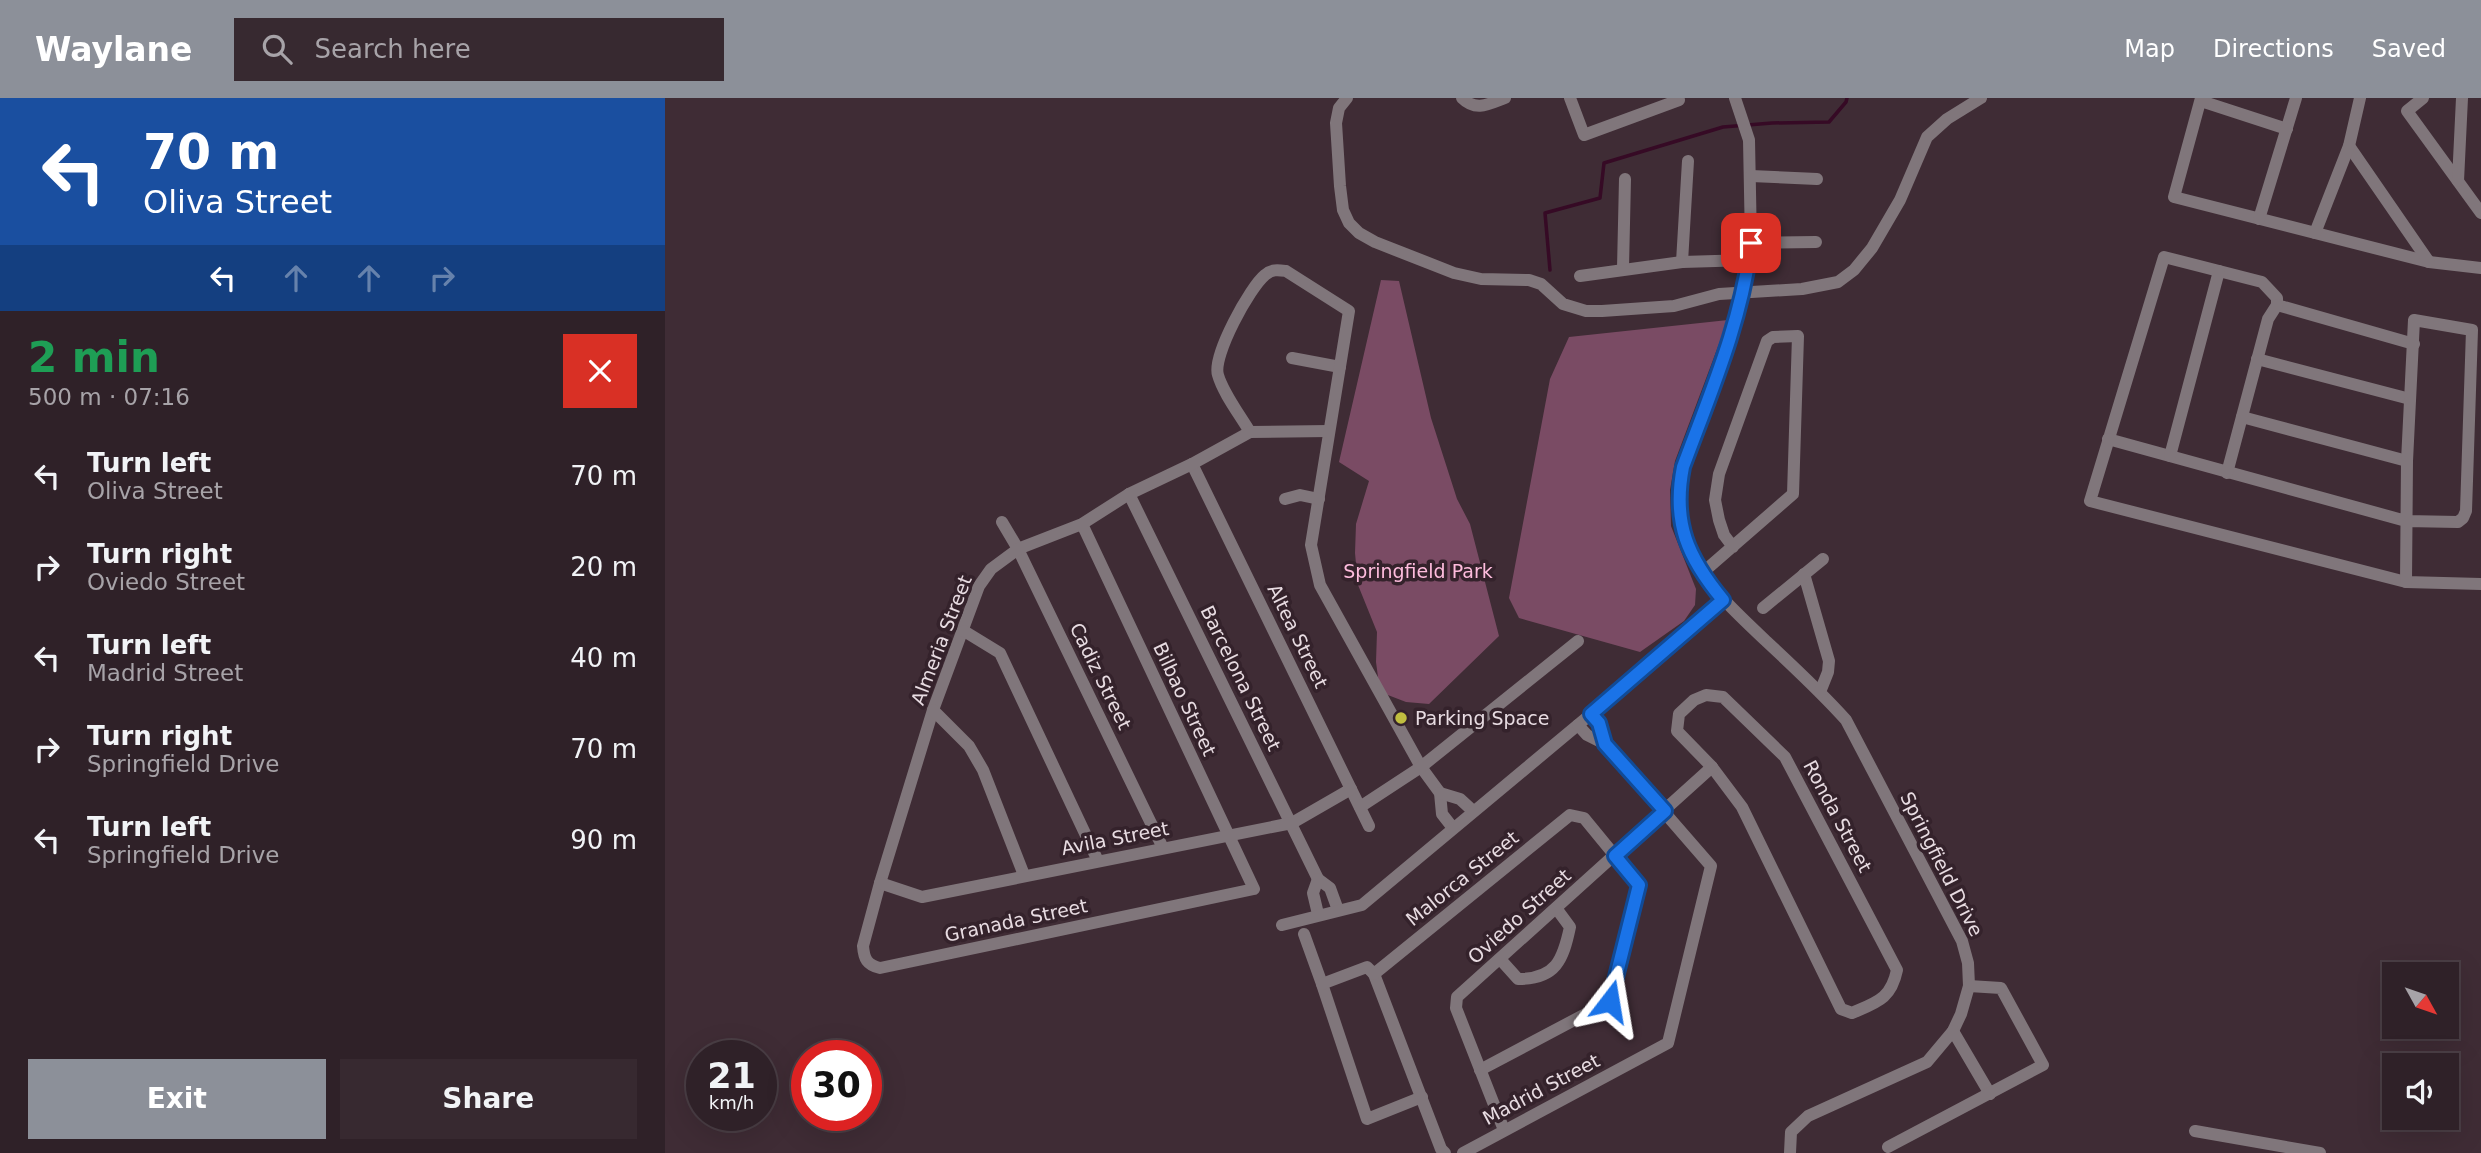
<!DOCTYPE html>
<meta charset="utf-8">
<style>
:root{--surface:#2f2128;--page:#372930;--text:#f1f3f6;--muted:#a7a3a8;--line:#4a3e45;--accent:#8c9099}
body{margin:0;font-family:"DejaVu Sans",sans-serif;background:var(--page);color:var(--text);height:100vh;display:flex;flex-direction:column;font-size:26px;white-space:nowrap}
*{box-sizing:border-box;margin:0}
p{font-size:23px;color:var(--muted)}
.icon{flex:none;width:38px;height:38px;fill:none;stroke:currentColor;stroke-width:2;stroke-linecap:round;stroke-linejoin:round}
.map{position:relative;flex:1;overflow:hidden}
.details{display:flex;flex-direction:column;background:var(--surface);width:665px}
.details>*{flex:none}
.banner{background:#1a4fa0;color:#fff;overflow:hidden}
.needle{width:46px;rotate:130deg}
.buttons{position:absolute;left:1717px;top:864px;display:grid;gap:14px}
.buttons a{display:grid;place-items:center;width:77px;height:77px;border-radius:0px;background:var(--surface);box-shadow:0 7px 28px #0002,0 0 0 2px var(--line);font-size:35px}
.speed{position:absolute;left:21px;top:942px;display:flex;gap:14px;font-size:35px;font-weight:700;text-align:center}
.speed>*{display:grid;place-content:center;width:91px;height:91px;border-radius:50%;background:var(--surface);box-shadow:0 7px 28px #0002,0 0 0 2px var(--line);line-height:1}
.speed small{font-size:18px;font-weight:400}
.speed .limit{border:10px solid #d22;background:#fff;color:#111}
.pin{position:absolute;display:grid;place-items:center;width:60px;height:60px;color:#fff;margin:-30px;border-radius:14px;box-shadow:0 4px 10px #0006}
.me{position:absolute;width:77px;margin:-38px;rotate:14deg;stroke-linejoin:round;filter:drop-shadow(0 0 5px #0008)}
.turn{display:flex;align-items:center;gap:24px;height:147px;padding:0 28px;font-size:32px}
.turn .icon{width:91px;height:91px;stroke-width:2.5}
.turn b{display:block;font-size:49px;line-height:60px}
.lanes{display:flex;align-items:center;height:66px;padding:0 28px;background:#0003;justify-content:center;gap:35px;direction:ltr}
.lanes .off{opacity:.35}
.round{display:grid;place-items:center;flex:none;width:74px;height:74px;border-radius:0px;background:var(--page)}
.overview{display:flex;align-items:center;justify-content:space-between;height:119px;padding:0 28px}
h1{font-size:42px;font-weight:700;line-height:52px;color:#1e9e55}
.cta{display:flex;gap:14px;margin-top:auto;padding:14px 28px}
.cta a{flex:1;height:80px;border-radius:0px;background:var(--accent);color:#fff;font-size:28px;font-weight:700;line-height:80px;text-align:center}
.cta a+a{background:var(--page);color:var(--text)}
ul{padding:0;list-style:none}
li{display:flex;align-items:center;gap:21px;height:91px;padding:0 28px}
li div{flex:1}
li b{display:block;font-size:26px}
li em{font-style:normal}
header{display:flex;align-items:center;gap:42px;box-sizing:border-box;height:98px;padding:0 35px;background:var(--accent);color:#fff}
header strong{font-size:33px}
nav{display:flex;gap:38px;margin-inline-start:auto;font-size:24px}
.search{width:490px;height:63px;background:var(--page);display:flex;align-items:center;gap:18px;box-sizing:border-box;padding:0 24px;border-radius:0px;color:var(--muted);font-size:26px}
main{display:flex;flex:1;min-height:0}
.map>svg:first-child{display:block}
</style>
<header>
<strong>Waylane</strong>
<div class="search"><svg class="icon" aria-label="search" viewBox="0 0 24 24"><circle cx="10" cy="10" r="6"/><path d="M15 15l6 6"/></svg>Search here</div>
<nav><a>Map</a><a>Directions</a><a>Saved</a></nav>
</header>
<main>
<section class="details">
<div class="banner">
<div class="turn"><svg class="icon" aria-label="left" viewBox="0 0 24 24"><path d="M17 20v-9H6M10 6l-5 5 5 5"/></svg><div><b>70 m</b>Oliva Street</div></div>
<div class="lanes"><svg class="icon" aria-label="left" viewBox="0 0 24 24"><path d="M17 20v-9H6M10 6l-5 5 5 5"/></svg><svg class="icon off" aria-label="ahead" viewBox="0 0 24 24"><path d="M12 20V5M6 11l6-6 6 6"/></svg><svg class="icon off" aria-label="ahead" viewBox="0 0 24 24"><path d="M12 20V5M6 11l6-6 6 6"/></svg><svg class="icon off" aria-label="right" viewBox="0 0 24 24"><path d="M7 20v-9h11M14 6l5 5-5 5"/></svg></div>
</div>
<div class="overview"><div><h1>2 min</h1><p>500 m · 07:16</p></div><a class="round" style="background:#d93025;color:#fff"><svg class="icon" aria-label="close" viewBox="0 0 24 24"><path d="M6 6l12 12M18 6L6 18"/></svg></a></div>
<ul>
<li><svg class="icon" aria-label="left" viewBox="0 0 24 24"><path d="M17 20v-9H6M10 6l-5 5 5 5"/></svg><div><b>Turn left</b><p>Oliva Street</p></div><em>70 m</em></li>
<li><svg class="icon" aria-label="right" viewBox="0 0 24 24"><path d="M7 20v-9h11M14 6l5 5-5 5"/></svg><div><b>Turn right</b><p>Oviedo Street</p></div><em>20 m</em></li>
<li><svg class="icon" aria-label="left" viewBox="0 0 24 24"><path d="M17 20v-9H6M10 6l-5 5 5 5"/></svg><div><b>Turn left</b><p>Madrid Street</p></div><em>40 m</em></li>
<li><svg class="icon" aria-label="right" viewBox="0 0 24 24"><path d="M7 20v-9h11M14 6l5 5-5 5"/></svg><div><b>Turn right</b><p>Springfield Drive</p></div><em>70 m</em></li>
<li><svg class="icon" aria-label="left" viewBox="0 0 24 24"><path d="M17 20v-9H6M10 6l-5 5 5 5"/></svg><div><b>Turn left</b><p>Springfield Drive</p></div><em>90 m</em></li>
</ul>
<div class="cta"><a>Exit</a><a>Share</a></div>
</section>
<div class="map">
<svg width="1816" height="1055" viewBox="0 0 1816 1055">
<rect width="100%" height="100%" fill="#3f2c35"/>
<g fill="#7a4b64">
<path d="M716,182L734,183L766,320L792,401L805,426L834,538L764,606L741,604L715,594L711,564L712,534L693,487L690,455L691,426L704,383L674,364Z"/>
<path d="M1063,222L1010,363L1005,392L1006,428L1031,491L1030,507L1019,523L975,554L854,520L844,500L885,281L904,239Z"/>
</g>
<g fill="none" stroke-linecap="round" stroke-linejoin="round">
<path stroke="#360a25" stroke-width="3.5" d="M885,172L880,115L935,100L939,65L1058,29L1107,25L1164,24L1181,4L1182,0"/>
<g stroke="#80767b" stroke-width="12">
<path d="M682,0L674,10L671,25L675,88L678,112L684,125L694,135L710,144L789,175L816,181L864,182L876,186L898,206L921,213H937L1009,208L1054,196L1137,191L1173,184L1189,172L1207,150L1235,102L1262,39L1282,21L1316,0"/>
<path d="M797,0C811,14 824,6 840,0"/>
<path d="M905,0L919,37L1014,2L1013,0"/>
<path d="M1070,0L1084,42L1086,145L1083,173L1068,234L1018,369C1001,451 1047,492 1101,543C1129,569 1156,594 1181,622L1297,843L1303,865L1304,888L1296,916L1288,933L1262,964L1143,1018L1126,1034L1125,1055"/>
<path d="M1536,0L1509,99L1764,164L1816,170"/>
<path d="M1758,0L1742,13L1816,115"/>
<path d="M1536,3L1622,31"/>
<path d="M1684,48L1764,164"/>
<path d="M1086,78L1152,81"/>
<path d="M1793,83L1797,0"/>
<path d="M1594,121L1631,0"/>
<path d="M1650,135L1684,48L1695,0"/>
<path d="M1086,145L1151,144"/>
<path d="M1017,164L1023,63"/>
<path d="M958,170L960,81"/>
<path d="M915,178L1017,164L1084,162"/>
<path d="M1749,246L1612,207V200L1597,184L1499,159L1425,403L1741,484L1816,486"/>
<path d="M627,260L675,269"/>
<path d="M1592,261L1745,301"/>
<path d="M1577,319L1742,363"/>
<path d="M585,334C575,317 558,295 553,277C547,258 585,189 600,177C607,171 613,172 621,173L684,213L646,447L655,487L756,669L775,695L777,716L788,730"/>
<path d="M1443,341L1741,423L1793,424L1798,420L1801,413L1807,232L1749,222L1742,363L1741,484"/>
<path d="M1505,358L1554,173"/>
<path d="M527,366L704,728"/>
<path d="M1562,375L1603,221L1612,207"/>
<path d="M464,396L653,781"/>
<path d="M620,401L635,397L654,401"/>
<path d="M337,424L353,451L498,750"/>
<path d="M417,426L589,791L215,870C202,867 199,861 198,848L215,785L268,612L314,488L326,471L353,451L417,426L464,396L527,366L585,334L664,333"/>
<path d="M1036,476L1128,396L1133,238L1108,239L1102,243L1054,376L1050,402L1054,422L1059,437L1068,449"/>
<path d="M1139,476L1164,563L1163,574L1155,594"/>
<path d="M1098,510L1158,461"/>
<path d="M299,533L335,555L433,763"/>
<path d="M1041,597L1058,599L1120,659L1232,872C1226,901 1212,904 1187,915L1176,911L1077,709L1047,669L1012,633L1014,616L1029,602Z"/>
<path d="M268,612L304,648L318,672L359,777"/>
<path d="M926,616L934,625L940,646"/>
<path d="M775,695L795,701L808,713"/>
<path d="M695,709L756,669L913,543"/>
<path d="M215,785L257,799L627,725L686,691"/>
<path d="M653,816L648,795L653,781L665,790L673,812"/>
<path d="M617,827L697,807L926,616L1058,502"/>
<path d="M639,836L657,886L702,1021L757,999"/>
<path d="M835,861L853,881C891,881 898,862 905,829L891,810"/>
<path d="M709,876L776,1051L780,1055"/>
<path d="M657,886L702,869L709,876L905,717L919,720L974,787L945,903L815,972"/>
<path d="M1288,933L1325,996"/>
<path d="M839,1032L791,910L792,899L1047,669"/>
<path d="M1530,1033L1655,1055"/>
<path d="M1223,1049L1378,967L1336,890L1304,888"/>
<path d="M798,1055L1003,945L1046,768L940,646L922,637L913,627"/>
</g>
</g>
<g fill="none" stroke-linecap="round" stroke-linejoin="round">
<defs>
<path id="route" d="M945,903L974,787L950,758L1000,713L940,646L934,625L926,616L1058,502C1023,460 1007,425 1018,369C1045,296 1077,223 1086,145"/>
</defs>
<use href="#route" stroke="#114b97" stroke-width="18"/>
<use href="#route" stroke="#1a73e8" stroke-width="12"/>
</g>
<circle fill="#c0be40" stroke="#34222b" stroke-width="2.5" cx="736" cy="620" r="7"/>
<g text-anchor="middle" stroke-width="7" stroke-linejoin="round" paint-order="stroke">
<g font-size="19" fill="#febcdd" stroke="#34222b">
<text x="753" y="480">Springfield Park</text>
</g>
<g font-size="19" fill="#e8dce2" stroke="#34222b">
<text transform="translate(633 538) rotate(64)" y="7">Altea Street</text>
<text transform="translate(276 542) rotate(-69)" y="7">Almeria Street</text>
<text transform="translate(436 578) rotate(64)" y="7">Cadiz Street</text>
<text transform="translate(576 580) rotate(64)" y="7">Barcelona Street</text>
<text transform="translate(520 601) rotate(65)" y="7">Bilbao Street</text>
<text transform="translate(1173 718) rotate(62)" y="7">Ronda Street</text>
<text transform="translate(450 740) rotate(-11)" y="7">Avila Street</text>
<text transform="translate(1277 766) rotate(63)" y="7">Springfield Drive</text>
<text transform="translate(797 780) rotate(-39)" y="7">Malorca Street</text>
<text transform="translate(854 818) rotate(-42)" y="7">Oviedo Street</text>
<text transform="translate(351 822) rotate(-12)" y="7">Granada Street</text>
<text transform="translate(876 991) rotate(-28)" y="7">Madrid Street</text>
</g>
<g font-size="19" fill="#e8dce2" stroke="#34222b" text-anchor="start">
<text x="750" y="627">Parking Space</text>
</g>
</g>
</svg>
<div class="buttons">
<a><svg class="needle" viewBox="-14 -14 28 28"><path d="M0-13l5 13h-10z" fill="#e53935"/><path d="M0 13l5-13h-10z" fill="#a7a3a8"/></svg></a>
<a><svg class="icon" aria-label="sound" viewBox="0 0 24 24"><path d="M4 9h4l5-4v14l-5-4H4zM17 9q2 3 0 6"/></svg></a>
</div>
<div class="speed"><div>21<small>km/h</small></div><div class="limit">30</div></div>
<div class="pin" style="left:1086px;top:145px;background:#d93025"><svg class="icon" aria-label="arrive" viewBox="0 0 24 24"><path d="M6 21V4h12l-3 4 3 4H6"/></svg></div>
<svg class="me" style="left:945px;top:903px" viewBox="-20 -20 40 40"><path d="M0-17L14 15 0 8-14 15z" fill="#1a73e8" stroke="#fff" stroke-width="4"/></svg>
</div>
</main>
